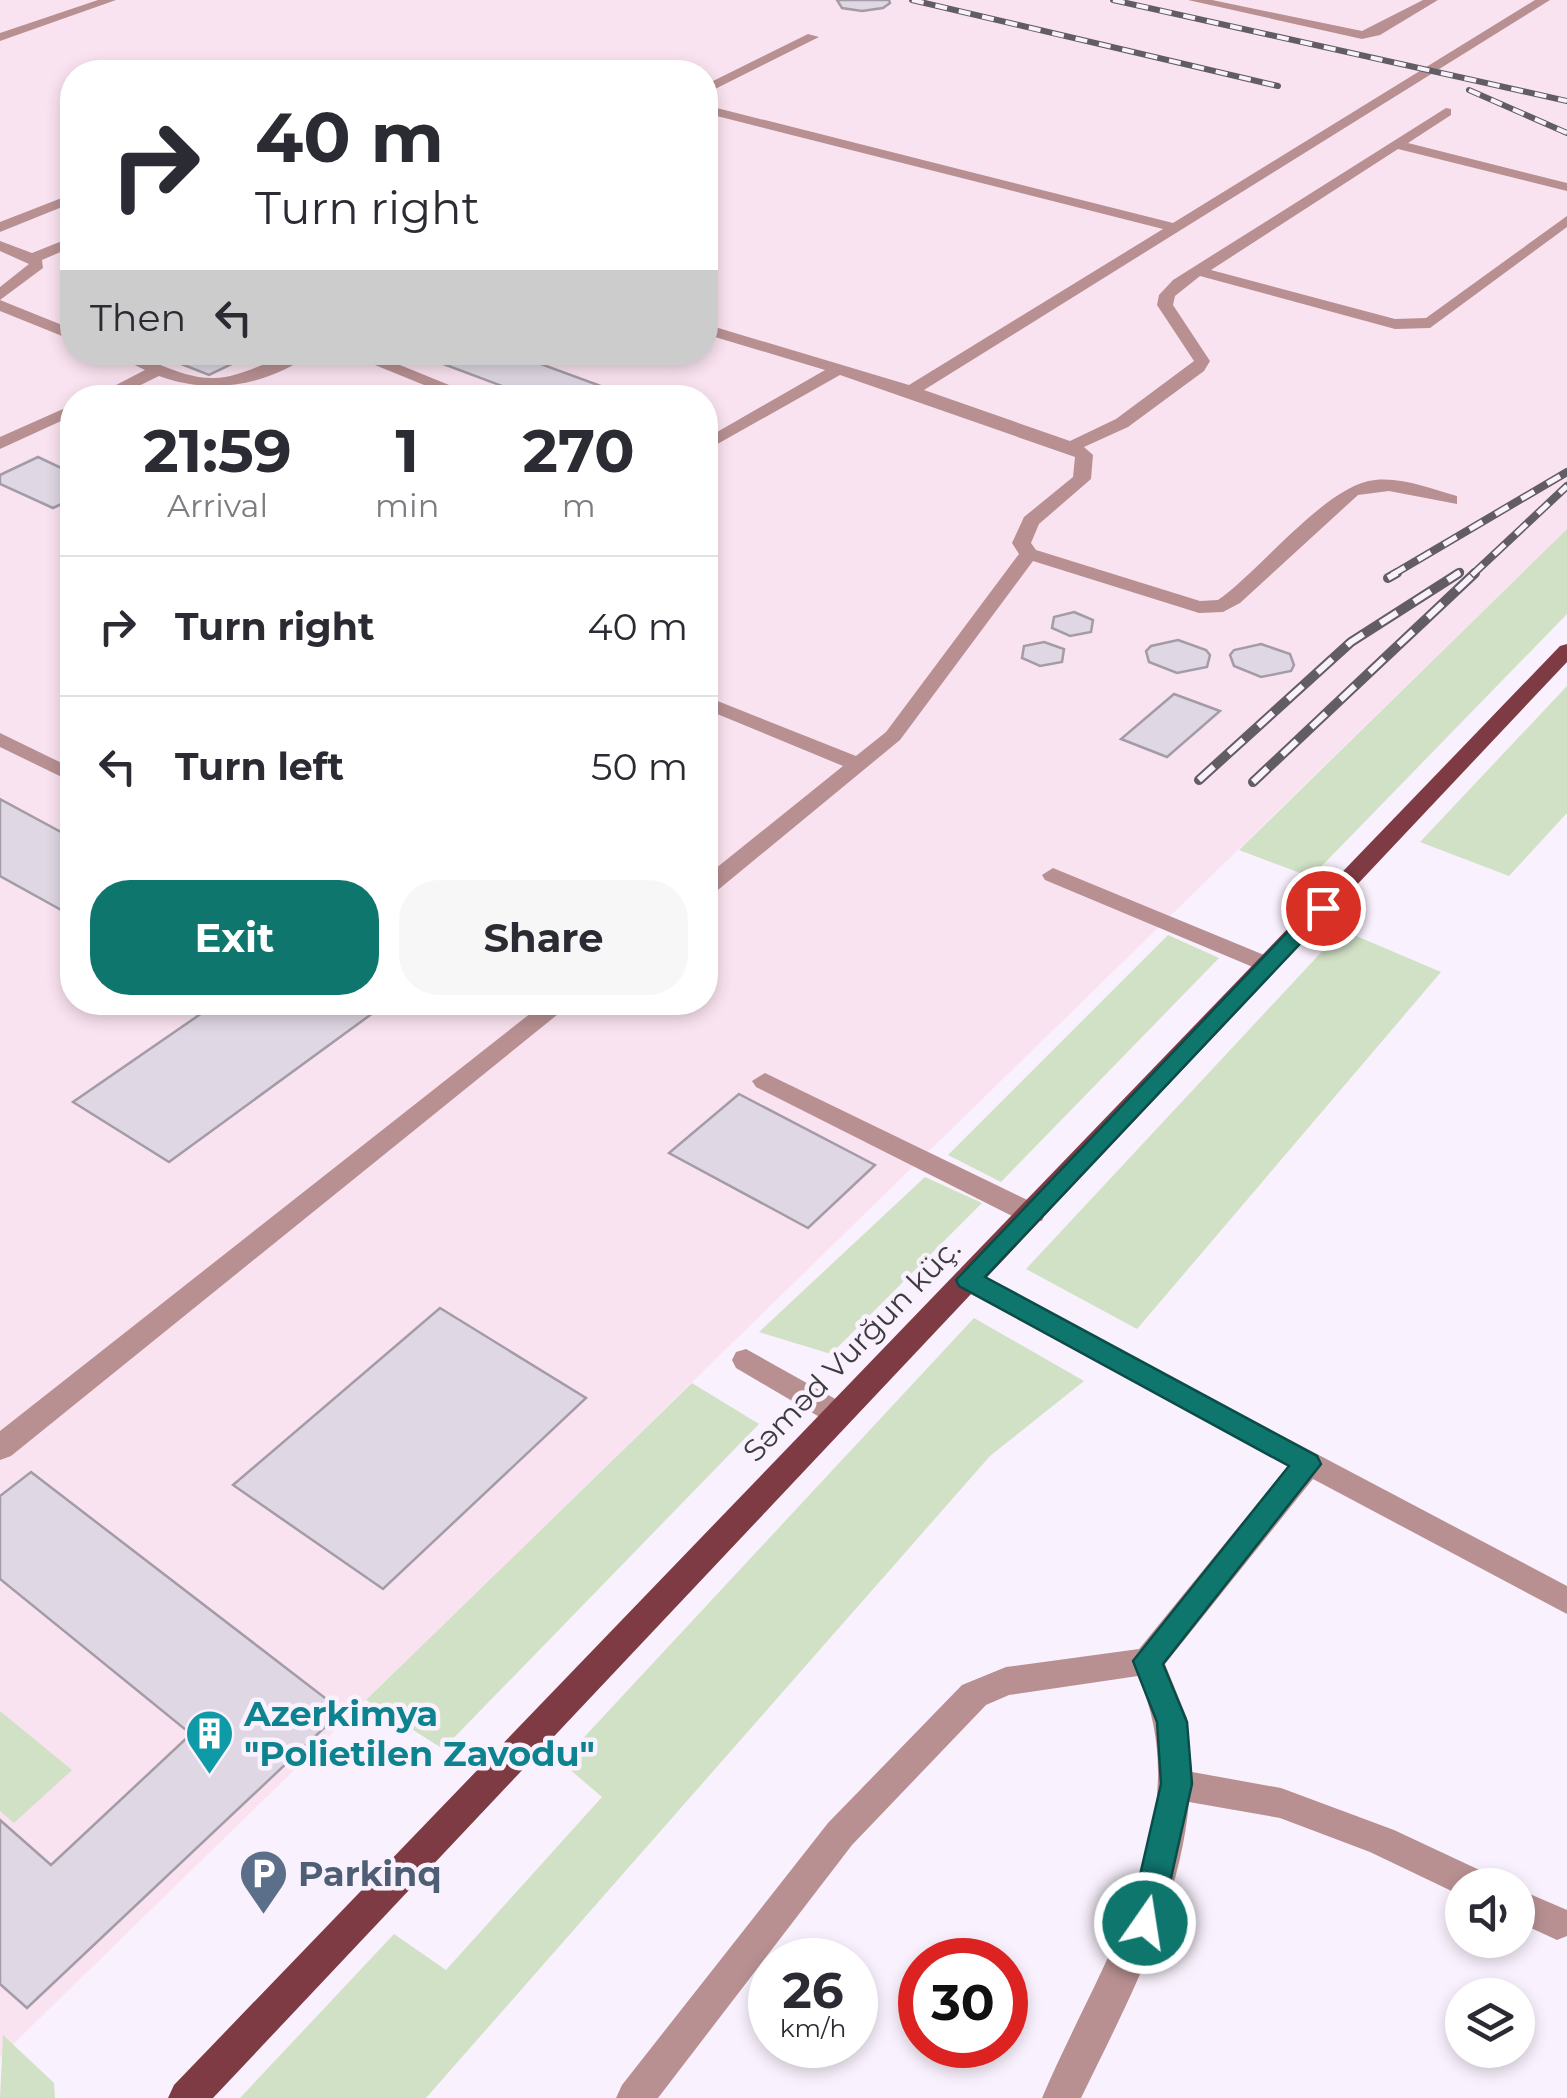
<!DOCTYPE html>
<meta charset="utf-8">
<style>
:root{--surface:#fff;--page:#f7f7f7;--text:#2b2b33;--muted:#7c7c81;--line:#e1e1e2;--accent:#0f766e}
body{margin:0;font-family:Montserrat,sans-serif;background:var(--page);color:var(--text);height:100vh;display:flex;flex-direction:column;font-size:38px;white-space:nowrap}
*{box-sizing:border-box;margin:0}
p{font-size:32px;color:var(--muted)}
.icon{flex:none;width:55px;height:55px;fill:none;stroke:currentColor;stroke-width:2;stroke-linecap:round;stroke-linejoin:round}
.map{position:relative;flex:1;overflow:hidden}
.panel{position:absolute;left:60px;top:385px;width:658px;height:630px;display:flex;flex-direction:column;background:var(--surface);border-radius:40px;box-shadow:0 5px 15px #0003}
.panel>*{flex:none}
.hud{position:absolute;left:60px;top:60px;width:658px;height:305px;border-radius:40px;box-shadow:0 5px 15px #0003;background:#fff;color:var(--text);overflow:hidden}
.controls{position:absolute;left:1445px;top:1868px;display:grid;gap:20px}
.controls a{display:grid;place-items:center;width:90px;height:90px;border-radius:50%;background:var(--surface);box-shadow:0 5px 15px #0003;font-size:50px}
.speed{position:absolute;left:748px;top:1938px;display:flex;gap:20px;font-size:50px;font-weight:700;text-align:center}
.speed>*{display:grid;place-content:center;width:130px;height:130px;border-radius:50%;background:var(--surface);box-shadow:0 5px 15px #0003;line-height:1}
.speed small{font-size:25px;font-weight:400}
.speed .limit{border:15px solid #d22;background:#fff;color:#111}
.pin{position:absolute;display:grid;place-items:center;width:85px;height:85px;color:#fff;margin:-42px;border:5px solid #fff;border-radius:50%;box-shadow:0 2px 10px #0007}
.me{position:absolute;width:110px;margin:-55px;rotate:13deg;stroke-linejoin:round;filter:drop-shadow(0 0 8px #0008)}
.turn{display:flex;align-items:center;gap:35px;height:210px;padding:0 30px;font-size:45px}
.turn .icon{width:130px;height:130px;stroke-width:2.5}
.turn b{display:block;font-size:70px;line-height:85px}
.then{display:flex;align-items:center;height:95px;padding:0 30px;background:#0003;gap:20px;font-size:38px}
.eta{display:flex;justify-content:space-evenly;align-items:center;height:170px;text-align:center}
.eta b{font-size:60px;font-weight:700;line-height:70px}
.primary-button{display:flex;gap:20px;margin-top:auto;padding:20px 30px}
.primary-button a{flex:1;height:115px;border-radius:40px;background:var(--accent);color:#fff;font-size:40px;font-weight:700;line-height:115px;text-align:center}
.primary-button a+a{background:var(--page);color:var(--text)}
ul{padding:0;list-style:none}
li{display:flex;align-items:center;gap:30px;height:140px;padding:0 30px;border-top:2px solid var(--line)}
li div{flex:1}
li b{display:block;font-size:38px}
li em{font-style:normal}
.map>svg:first-child{display:block}
</style>
<div class="map">
<svg width="1567" height="2098" viewBox="0 0 1567 2098">
<rect width="100%" height="100%" fill="#f9f1fd"/>
<path fill="#fae3f0" fill-rule="evenodd" d="M0,0H1567V529L0,2057ZM72,72H705V352H72ZM72,398H705V1002H72Z"/>
<g fill="#d1e1c5">
<path d="M1567,529V614L1311,877L1239,850Z"/>
<path d="M1567,686V813L1509,876L1420,842Z"/>
<path d="M1342,930L1441,972L1137,1329L1026,1269Z"/>
<path d="M1168,935L1219,958L1001,1182L948,1155Z"/>
<path d="M925,1177L982,1203L831,1354L759,1332Z"/>
<path d="M974,1318L1084,1381L990,1456L426,2098H240L394,1934L446,1970L602,1797L561,1762Z"/>
<path d="M692,1383L759,1424L443,1749L366,1700Z"/>
<path d="M0,1711L72,1770L14,1823L0,1811Z"/>
<path d="M3,2035L54,2083L55,2098H0Z"/>
</g>
<g fill="#dfd7e3" stroke="#a39ca7" stroke-width="2.5">
<path d="M837,0H889L890,3L883,8L862,11L842,8Z"/>
<path d="M151,352H257L209,375Z"/>
<path d="M443,352H508L598,385L574,398H534L430,359Z"/>
<path d="M38,457L72,473V499L53,508L0,484V475Z"/>
<path d="M1074,612L1093,620L1091,632L1070,636L1052,628L1054,617Z"/>
<path d="M1178,640L1206,650L1210,655L1207,667L1177,673L1149,662L1146,651L1151,646Z"/>
<path d="M1044,642L1064,649L1062,662L1040,666L1022,658L1024,646Z"/>
<path d="M1261,644L1290,654L1294,665L1291,671L1261,677L1234,666L1230,655L1234,650Z"/>
<path d="M1174,694L1220,711L1167,757L1121,739Z"/>
<path d="M0,799L72,838V916L0,876Z"/>
<path d="M218,1002H388L169,1162L73,1102Z"/>
<path d="M739,1094L875,1165L808,1228L669,1153Z"/>
<path d="M440,1308L586,1398L383,1589L233,1485Z"/>
<path d="M31,1472L342,1711L27,2008L0,1984V1820L51,1865L191,1734L0,1579V1496Z"/>
</g>
<g fill="none" stroke-linecap="round" stroke-linejoin="round">
<g fill="#b89092" fill-rule="evenodd">
<path d="M98,0H116L0,41V33Z"/>
<path d="M1188,0H1212L1362,31L1423,0H1438L1380,35L1362,39Z"/>
<path d="M1535,0H1550L924,390L1070,441L1116,419L1194,361L1157,305L1159,295L1173,280L1446,108L1451,109V115L1408,143L1567,183V191L1398,149L1211,270L1395,319L1426,318L1567,216V227L1430,328L1395,329L1200,276L1175,296L1173,305L1210,361L1204,371L1128,427L1084,447L1093,455L1091,479L1039,524L1031,543L1036,550L1200,601L1218,600C1260,571 1327,484 1375,480C1403,477 1431,489 1457,496V504L1389,491L1358,495L1240,603L1223,612L1199,613L1033,561L900,740L713,894L705,896V877L843,766L705,709V696L856,756L886,732L1019,554L1012,543L1024,517L1073,477L1075,457L840,375L705,451V439L825,370L705,334V324L909,385L1163,229L705,113V105L1173,223Z"/>
<path d="M808,34L819,37L705,94V85Z"/>
<path d="M72,194V203L0,232V222Z"/>
<path d="M72,237V247L42,260L43,268L0,300V287L29,264L0,251V241L32,253Z"/>
<path d="M0,300L72,329V340L0,311Z"/>
<path d="M108,352C147,352 176,379 214,378C249,377 277,352 312,352C270,386 209,395 159,376L114,398H91L145,370Z"/>
<path d="M343,352H368L481,398H456Z"/>
<path d="M72,405V416L0,449V437Z"/>
<path d="M0,733L72,768V782L0,747Z"/>
<path d="M1053,868L1276,960L1280,965L1268,973L1260,970L1045,880L1042,875Z"/>
<path d="M545,1002H573L11,1456L0,1460V1431Z"/>
<path d="M765,1073L1042,1207L1045,1214L1042,1221H1022L756,1087L752,1081Z"/>
<path d="M968,1270L1567,1586V1614L1313,1479L1165,1664L1187,1718L1192,1772L1281,1788L1394,1830L1488,1874L1494,1885H1462V1896L1370,1852L1280,1818L1189,1802C1180,1907 1126,2005 1081,2098H1042C1097,1967 1202,1823 1138,1676L1009,1695L986,1705L852,1845L658,2098H616L622,2085L828,1823L962,1685L1006,1667L1139,1649L1288,1466L958,1287L954,1280L958,1273Z"/>
<path d="M746,1349L848,1406L853,1414L848,1422L838,1425L828,1422L736,1368L732,1360L736,1352Z"/>
<path d="M1518,1889L1567,1910V1936L1557,1940L1518,1922Z"/>
</g>
<path fill="#7f3b43" fill-rule="evenodd" d="M1567,644V662L213,2098H168L174,2085L1560,646Z"/>
<defs>
<g id="rail-far2">
<path d="M912,0L1278,86"/>
<path d="M1113,0L1567,101"/>
<path d="M1469,90L1567,133"/>
</g>
<g id="rail-far1">
<path d="M1392,575L1567,472"/>
<path d="M1455,575L1460,572"/>
<path d="M1472,575L1567,486"/>
</g>
<g id="rail">
<path d="M1388,578L1397,573"/>
<path d="M1199,780L1351,642L1459,573"/>
<path d="M1253,782L1475,573"/>
</g>
</defs>
<use href="#rail-far2" stroke="#615d63" stroke-width="6"/>
<use href="#rail-far1" stroke="#615d63" stroke-width="8"/>
<use href="#rail" stroke="#615d63" stroke-width="10"/>
<use href="#rail-far2" stroke="#f9f1fd" stroke-width="4" stroke-dasharray="12" stroke-linecap="butt"/>
<use href="#rail-far1" stroke="#f9f1fd" stroke-width="5" stroke-dasharray="15" stroke-linecap="butt"/>
<use href="#rail" stroke="#f9f1fd" stroke-width="6" stroke-dasharray="20" stroke-linecap="butt"/>
</g>
<path fill="#0f766e" stroke="#0a4d48" stroke-width="2.5" d="M1323,901L1333,908L1330,912L985,1277L1317,1456L1321,1464L1163,1664L1187,1722L1192,1784L1161,1923L1157,1933L1145,1938L1134,1933L1129,1923L1161,1784L1157,1722L1133,1661L1289,1466L959,1286L956,1280L1315,903Z"/>
<defs>
<symbol id="building-pin" viewBox="-11 -11 22 30"><path d="M0 17L-7.5 6A9.5 9.5 0 1 1 7.5 6Z" fill="#0f9aa8" stroke="#f9f1fd"/><path d="M-4-6H4V6H1V3H-1V6H-4ZM-2.5-4.3h1.7v1.8h-1.7ZM.8-4.3h1.7v1.8H.8ZM-2.5-1h1.7V.8h-1.7ZM.8-1h1.7V.8H.8Z" fill="#fff"/></symbol>
<symbol id="parking-pin" viewBox="-11 -11 22 30"><path d="M0 17L-7.5 6A9.5 9.5 0 1 1 7.5 6Z" fill="#5c6f8a" stroke="#f9f1fd"/><path d="M-3.5-5.5H1a3.5 3.5 0 0 1 0 7H-1V5.5H-3.5ZM-1-3.4V-.6H.8a1.4 1.4 0 0 0 0-2.8Z" fill="#fff"/></symbol>
</defs>
<g fill-rule="evenodd">
<use href="#building-pin" x="182" y="1706" width="55" height="75"/>
<use href="#parking-pin" x="236" y="1846" width="55" height="75"/>
</g>
<g text-anchor="middle" stroke-width="9" stroke-linejoin="round" paint-order="stroke">
<g font-size="30" fill="#3e3b40" stroke="#f9f1fd">
<text transform="translate(852 1350) rotate(-46)" y="10">Səməd Vurğun küç.</text>
</g>
<g font-size="35" font-weight="bold" fill="#0d838f" stroke="#f9f1fd" text-anchor="start">
<text x="244" y="1726">Azerkimya<tspan x="244" dy="40">"Polietilen Zavodu"</tspan></text>
</g>
<g font-size="35" font-weight="bold" fill="#4e5e75" stroke="#f9f1fd" text-anchor="start">
<text x="298" y="1886">Parkinq</text>
</g>
</g>
</svg>
<div class="controls">
<a><svg class="icon" aria-label="sound" viewBox="0 0 24 24"><path d="M4 9h4l5-4v14l-5-4H4zM17 9q2 3 0 6"/></svg></a>
<a><svg class="icon" aria-label="layers" viewBox="0 0 24 24"><path d="M12 4l9 5-9 5-9-5zM3 14l9 5 9-5"/></svg></a>
</div>
<div class="speed"><div>26<small>km/h</small></div><div class="limit">30</div></div>
<div class="pin" style="left:1323px;top:908px;background:#d93025"><svg class="icon" aria-label="arrive" viewBox="0 0 24 24"><path d="M6 21V4h12l-3 4 3 4H6"/></svg></div>
<svg class="me" style="left:1145px;top:1923px" viewBox="-20 -20 40 40"><circle r="17" fill="#0f766e" stroke="#fff" stroke-width="3"/><path d="M0-11L8 9 0 5-8 9z" fill="#fff"/></svg>
<div class="hud">
<div class="turn"><svg class="icon" aria-label="right" viewBox="0 0 24 24"><path d="M7 20v-9h11M14 6l5 5-5 5"/></svg><div><b>40 m</b>Turn right</div></div>
<div class="then">Then<svg class="icon" aria-label="left" viewBox="0 0 24 24"><path d="M17 20v-9H6M10 6l-5 5 5 5"/></svg></div>
</div>
<section class="panel">
<div class="eta">
<div><b>21:59</b><p>Arrival</p></div>
<div><b>1</b><p>min</p></div>
<div><b>270</b><p>m</p></div>
</div>
<ul>
<li><svg class="icon" aria-label="right" viewBox="0 0 24 24"><path d="M7 20v-9h11M14 6l5 5-5 5"/></svg><div><b>Turn right</b></div><em>40 m</em></li>
<li><svg class="icon" aria-label="left" viewBox="0 0 24 24"><path d="M17 20v-9H6M10 6l-5 5 5 5"/></svg><div><b>Turn left</b></div><em>50 m</em></li>
</ul>
<div class="primary-button"><a>Exit</a><a>Share</a></div>
</section>
</div>
